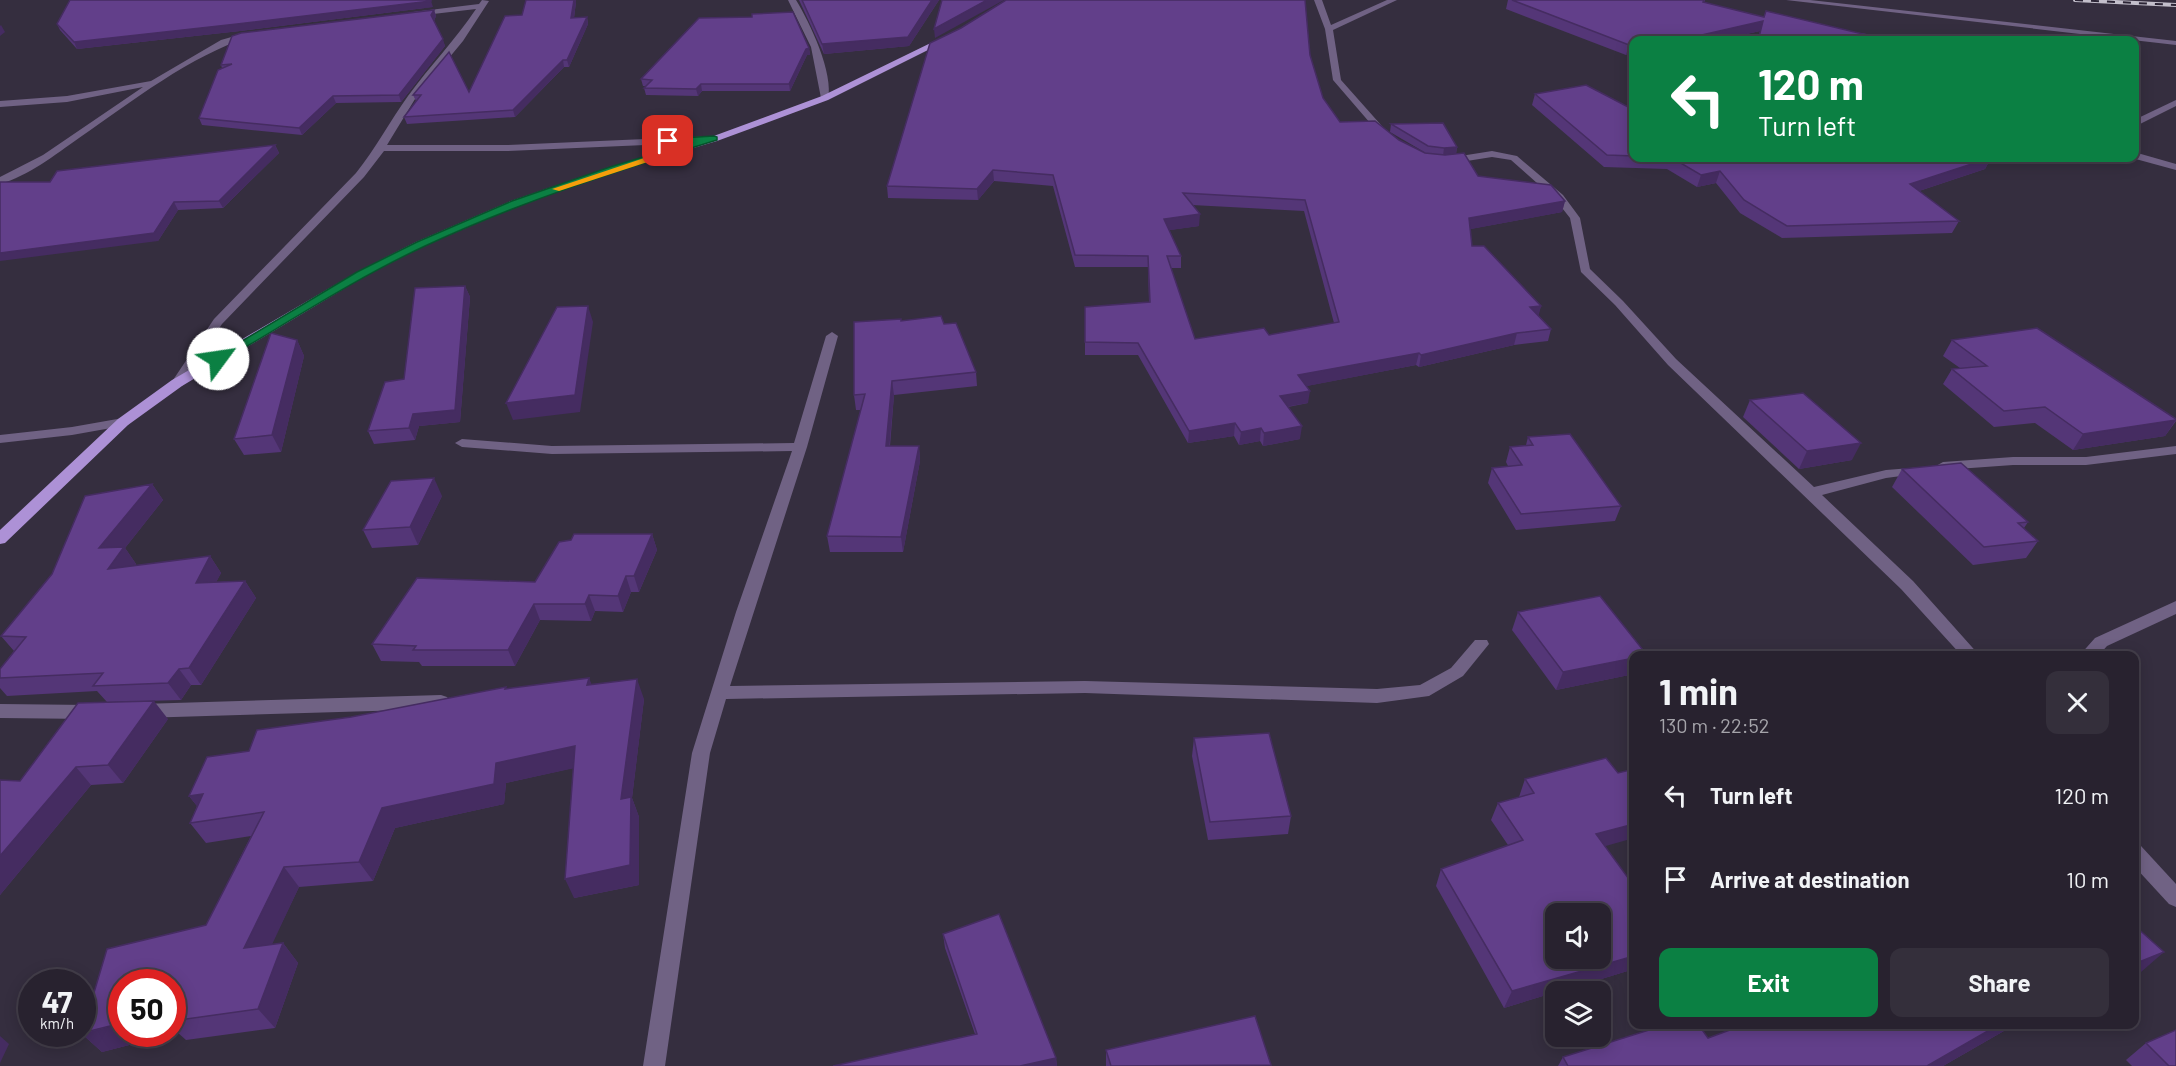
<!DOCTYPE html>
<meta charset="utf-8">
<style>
:root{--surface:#28222f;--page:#342f3b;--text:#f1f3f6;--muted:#a5a4aa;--line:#443f4b;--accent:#0b8043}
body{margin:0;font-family:Barlow,sans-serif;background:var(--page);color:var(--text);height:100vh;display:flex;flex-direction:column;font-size:22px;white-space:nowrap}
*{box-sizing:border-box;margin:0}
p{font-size:20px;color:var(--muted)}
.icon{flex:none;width:33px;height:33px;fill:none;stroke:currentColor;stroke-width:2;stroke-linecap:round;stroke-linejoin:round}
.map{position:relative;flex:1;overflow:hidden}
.details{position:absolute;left:1629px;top:651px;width:510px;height:378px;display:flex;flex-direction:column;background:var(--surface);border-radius:12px;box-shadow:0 3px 15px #0003,0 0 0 2px var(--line)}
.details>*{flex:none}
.banner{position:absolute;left:1629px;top:36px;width:510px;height:126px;border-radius:12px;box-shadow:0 3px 15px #0003,0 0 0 2px var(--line);background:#0b8043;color:#fff;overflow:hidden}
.buttons{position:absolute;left:1545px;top:903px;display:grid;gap:12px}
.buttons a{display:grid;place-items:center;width:66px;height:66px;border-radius:12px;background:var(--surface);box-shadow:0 3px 15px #0003,0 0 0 2px var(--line);font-size:30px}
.speed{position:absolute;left:18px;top:969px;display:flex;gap:12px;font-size:30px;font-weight:700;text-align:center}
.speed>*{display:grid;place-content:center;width:78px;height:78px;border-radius:50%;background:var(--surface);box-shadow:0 3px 15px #0003,0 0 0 2px var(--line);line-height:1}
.speed small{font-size:15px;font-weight:400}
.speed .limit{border:9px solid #d22;background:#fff;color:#111}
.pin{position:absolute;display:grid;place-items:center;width:51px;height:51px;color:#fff;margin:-26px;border-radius:12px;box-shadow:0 3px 9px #0006}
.me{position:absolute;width:66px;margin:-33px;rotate:59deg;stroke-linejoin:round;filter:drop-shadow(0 0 4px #0008)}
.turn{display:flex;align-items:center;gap:21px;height:126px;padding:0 30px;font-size:27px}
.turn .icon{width:78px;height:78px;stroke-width:2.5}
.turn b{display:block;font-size:42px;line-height:51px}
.round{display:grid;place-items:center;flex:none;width:63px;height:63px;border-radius:12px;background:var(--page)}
.summary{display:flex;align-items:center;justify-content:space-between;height:102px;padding:0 30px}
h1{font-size:36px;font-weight:700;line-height:45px}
.action{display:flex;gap:12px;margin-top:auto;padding:12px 30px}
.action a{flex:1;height:69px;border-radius:12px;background:var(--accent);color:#fff;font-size:24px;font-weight:700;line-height:69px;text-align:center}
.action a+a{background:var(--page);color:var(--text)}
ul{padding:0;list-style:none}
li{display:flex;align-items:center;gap:18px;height:84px;padding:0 30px}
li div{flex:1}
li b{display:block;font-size:22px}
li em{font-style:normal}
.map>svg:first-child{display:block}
</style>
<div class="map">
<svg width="2176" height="1066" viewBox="0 0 2176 1066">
<rect width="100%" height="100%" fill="#352e3f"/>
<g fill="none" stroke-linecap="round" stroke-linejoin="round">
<g fill="#706284" fill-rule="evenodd">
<path d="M482,0L489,1L463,41L415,99L387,145H508L714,136L719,139L714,142L508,151H384L364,177L222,324L182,386H172L171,383L214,319L356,173C376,148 390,121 408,96C430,66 455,40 476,9L416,16L412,14L413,12L479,4Z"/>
<path d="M788,0H796C810,23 834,73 828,100L821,98L811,47Z"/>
<path d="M1314,0H1322L1331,25L1387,0H1397L1333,30L1341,80L1389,134V138H1383L1333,80L1325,29Z"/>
<path d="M1786,0H1810L2176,41V45Z"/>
<path d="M249,32L253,34L252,36C189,56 133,101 79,138C55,155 28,176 0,184V177L43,155L143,87L67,102L0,107V101L67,96L151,81L221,40Z"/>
<path d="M2176,100V106L2134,127V120Z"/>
<path d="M1492,151L1517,156L1563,195L1580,218L1590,269L1623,301L1676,359L1814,487L1886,470L1924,467L1926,470L1924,473L1886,478L1822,495L1913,581L1980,656H1962L1901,589L1668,365L1615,305L1581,272L1570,218L1555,199L1511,160L1492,157L1448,164L1443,161L1448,158Z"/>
<path d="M2134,152L2176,164V170L2132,158H2134Z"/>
<path d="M832,332L838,336L807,447L730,686L1085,681L1377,689L1420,685L1451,668L1475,640H1487L1489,644L1463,676L1429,696L1377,703L1085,693L726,699L710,753L665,1066H643L692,753L736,612L792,451L552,454L462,447L455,443L462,439L552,446L794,443L826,336Z"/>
<path d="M123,418L130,422L128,425L72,435L0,443V435L72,427Z"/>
<path d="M2176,446V454L2086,465H2013L1943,470L1936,466L1943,462L2013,457H2086Z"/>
<path d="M2176,601V614L2107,646L2098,656H2079L2095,638Z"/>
<path d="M441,695L447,697L450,702L447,707L441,709L141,718L135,716L132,711L135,706L141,704Z"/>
<path d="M0,704L90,705L96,707L99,712L96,717L90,719L0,718Z"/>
<path d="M2134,844L2141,846L2176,884V907L2169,904L2134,866Z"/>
</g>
<path fill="#ad91d6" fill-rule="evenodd" d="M943,37L950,39L828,100L717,141L616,171L519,205L424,246L365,276L182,386L128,425L5,543L0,544V530L118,419L172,380L357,272L416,242L511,201L610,167L711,137L822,96Z"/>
<defs>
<path id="rail" d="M2075,0L2176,5"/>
</defs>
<use href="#rail" stroke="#c3bfcb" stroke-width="4"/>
<use href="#rail" stroke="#2b2435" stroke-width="2" stroke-dasharray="8" stroke-linecap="butt"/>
</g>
<g fill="#543677" fill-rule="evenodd">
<path d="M799,0H939L909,46L824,54Z"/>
<path d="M1508,0H1705L1704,3L1764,17L1903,40H1757L1760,31L1720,40H1634V54L1626,55L1506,9Z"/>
<path d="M576,2L574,18L587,17L588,24L569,67H564L515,117L407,124L404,117L416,101L413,95L469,92Z"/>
<path d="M433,7L240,31L77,49L60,30L57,24Z"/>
<path d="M434,10L436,16L434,21L445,46L401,102L336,103L302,135L202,125L199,118L222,68L221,65Z"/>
<path d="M961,28L1310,55L1323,98L1340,122L1399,140L1426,153L1390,132L1391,124L1457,147L1456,154L1478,176L1565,201L1562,212L1470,229L1472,246L1541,306L1538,315L1551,329L1548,341L1514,345L1419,367L1416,365L1306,386L1308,403L1288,407L1300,439L1263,446L1260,441L1239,445L1234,436L1188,443L1138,355H1085V307L1149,302L1148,267H1075L1053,186L994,181L978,200L888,198L887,186ZM1192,205L1304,211L1334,323L1269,335L1195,339L1171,268H1181V256L1169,230L1199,226Z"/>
<path d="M809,48L810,55H807L790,91H702L698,96L646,95L644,88L646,86H643L641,79Z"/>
<path d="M1535,94L1634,110V158H1991L1985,169L1919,191L1959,221L1952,233L1782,238L1740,213L1716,183L1697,187L1667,169L1604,167L1532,105Z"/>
<path d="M275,145L279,153L223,208L178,210L158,241L50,182Z"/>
<path d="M465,286L470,297L460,422L419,426L415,440L374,444L368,431L404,379Z"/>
<path d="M901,321L944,324L976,372L977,386L894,395L890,446H919L920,461L903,552H830L827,536L861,410H856L854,395Z"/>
<path d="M297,340L304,356L281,452L244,455L234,439Z"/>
<path d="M1952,340L2176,419V421L2165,436L2073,450L2035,423L1994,427L1943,384L1952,369L1960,368L1943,356Z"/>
<path d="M1750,400L1852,460L1799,469L1743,417Z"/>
<path d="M1528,437L1621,506L1615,521L1516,530L1488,483L1492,468L1508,466L1506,462L1510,447L1526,445Z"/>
<path d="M1902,469L2028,522L2024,528L2038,541L2026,558L1973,565L1892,487Z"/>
<path d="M152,484L163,500L125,548L136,564L135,566L210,556L221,573L216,582L245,581L256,598L201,685H191L181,700L107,702L97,691L7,696L0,688V669L14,651L1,636Z"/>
<path d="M442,496L418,545L372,548L363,530Z"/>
<path d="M652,534L657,550L639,592H631L623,612L595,611L591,621L540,620L515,666H422L419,662L381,661L372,644L535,582Z"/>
<path d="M1518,612L1647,655L1634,656V674L1556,690L1512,630Z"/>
<path d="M589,678L591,685L644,699L632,798L639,817V885L574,898L573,768L506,783L504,804L395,828L373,881L299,887L271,945L283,943L298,963L275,1028L186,1040L177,1032L172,1033V982L122,1034H172L102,1052L82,1034L206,925L251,836L206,843L190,823L197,806L189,796L249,751L351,717L506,687V689Z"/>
<path d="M168,719L123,783L91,785L0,895V780L20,781Z"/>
<path d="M1194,738L1291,816L1288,834L1208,840L1192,756Z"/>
<path d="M1525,779L1605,847L1634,886V969L1559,992H1556L1504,1008L1436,886L1441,869L1508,845L1491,820L1498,803L1519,797Z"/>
<path d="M943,934L1056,1058L1057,1066H833L975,1034L945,948Z"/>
<path d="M2016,1024L1943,1066H1558L1563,1057L1708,1038Z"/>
<path d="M2146,1043L2176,1066H2132L2126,1060Z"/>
<path d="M1106,1050L1271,1065L1106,1066Z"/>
</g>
<g fill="#452c61">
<path d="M574,0H576V2L573,25L571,18Z"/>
<path d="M932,0H939L909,46L824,54L822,44Z"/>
<path d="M987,0H1004L935,38L934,29Z"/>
<path d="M431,1L433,7L240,31L77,49L74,42Z"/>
<path d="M434,10L436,16L434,21L431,15Z"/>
<path d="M587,17L588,24L569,67L567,60Z"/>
<path d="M1763,21L1760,31L1720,40H1692L1693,37Z"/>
<path d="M1,25L5,32L0,36V26Z"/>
<path d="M1685,35L1683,40H1653Z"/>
<path d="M443,39L445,46L401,102L399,95Z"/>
<path d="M1634,44V54L1626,55L1629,45Z"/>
<path d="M809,48L810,55H807L790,91L789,84L806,49Z"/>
<path d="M563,60L564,67L515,117L513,110Z"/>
<path d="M701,84L702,91L698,96L696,89Z"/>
<path d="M333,96L336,103L302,135L299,128Z"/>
<path d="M275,145L279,153L223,208L219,201Z"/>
<path d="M1457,147L1456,154L1443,156L1444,148Z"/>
<path d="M1991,158L1985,169L1904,196L1910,184Z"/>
<path d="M993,170L994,181L978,200L977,189Z"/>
<path d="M1720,171L1716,183L1697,187L1701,175Z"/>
<path d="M1565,201L1562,212L1466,230L1469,218Z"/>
<path d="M174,202L178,210L158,241L0,261V253Z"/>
<path d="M1200,214L1199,226L1164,231V219Z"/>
<path d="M465,286L470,297L460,422L419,426L415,440L409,428L413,414Z"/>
<path d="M588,306L593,322L580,412L513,420L506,403Z"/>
<path d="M1541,306L1538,318L1530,307Z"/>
<path d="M1517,333L1514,345L1419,367L1421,355Z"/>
<path d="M297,340L304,356L281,452L272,435Z"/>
<path d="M1419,353L1416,365L1297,388L1298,375Z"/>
<path d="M892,381L894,395L888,461L886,446Z"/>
<path d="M1310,391L1308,403L1279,408L1280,396Z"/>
<path d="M2176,420L2165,436L2073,450L2083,434Z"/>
<path d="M1235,423L1234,436L1188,443L1189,431Z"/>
<path d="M1302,426L1300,439L1263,446L1264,433Z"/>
<path d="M1261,428L1260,441L1239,445L1241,432Z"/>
<path d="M1861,443L1852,460L1799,469L1807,451Z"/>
<path d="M919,446L920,461L903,552L901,537Z"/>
<path d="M434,478L442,496L418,545L410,527Z"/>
<path d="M152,484L163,500L125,548L136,564L120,586L108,569L99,548Z"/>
<path d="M652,534L657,550L639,592L634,576Z"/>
<path d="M210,556L221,573L207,600L196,583Z"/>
<path d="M626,576L631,592L623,612L618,596Z"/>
<path d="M245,581L256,598L201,685L189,668Z"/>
<path d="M589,595L595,611L591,621L585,604Z"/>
<path d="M534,604L540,620L515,666L508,650Z"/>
<path d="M1634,658V674L1556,690L1563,672Z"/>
<path d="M179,669L191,685L181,700L168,683Z"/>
<path d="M589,678L597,698L587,685Z"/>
<path d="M637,679L644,699L632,798L639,817V885L574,898L565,879L621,799Z"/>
<path d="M154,701L168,719L123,783L108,765Z"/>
<path d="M575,746L584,766L506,783L504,804L395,828L373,881L359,862L382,808L496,763Z"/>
<path d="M76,767L91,785L0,895V856Z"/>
<path d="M203,794L205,816L189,796Z"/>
<path d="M1634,824V838L1588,851L1596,834Z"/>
<path d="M284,867L299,887L261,968L244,948Z"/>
<path d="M283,943L298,963L275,1028L258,1009Z"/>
<path d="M2164,952L2141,972L2134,975V964Z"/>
<path d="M1634,956V969L1559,992H1556L1504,1008L1512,991Z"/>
<path d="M122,1023V1034H172L102,1052L82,1034Z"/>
<path d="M2000,1024H2016L1943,1066H1927Z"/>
<path d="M172,1027L177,1032L172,1033Z"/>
<path d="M0,1036L9,1044L0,1063Z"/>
<path d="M1056,1058L1057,1066H1020Z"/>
</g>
<g fill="#623f8a" stroke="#452c61" stroke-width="1.5" fill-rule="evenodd">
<path d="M70,0H431V1L237,24L74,42L57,24Z"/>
<path d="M526,0H574L571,18L587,17L567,60H563L513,110L404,117L421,95H413L449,52L469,92L505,16L522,15Z"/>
<path d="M802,0H932L908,37L822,44Z"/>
<path d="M942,0H987L934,29Z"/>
<path d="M1006,0H1305L1310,55L1323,98L1340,122L1375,121L1399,140L1425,153L1445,155L1464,153L1478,176L1551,185L1565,201L1469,218L1472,246H1484L1541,306L1530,307L1551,329L1517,333L1421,355L1419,353L1298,375L1310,391L1280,396L1302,426L1264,433L1261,428L1241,432L1235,423L1189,431L1138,343L1085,342V307L1150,302L1148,256L1075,255L1053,175L993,170L977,189L887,186L930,43L961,28ZM1183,193L1305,200L1339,322L1269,335L1264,328L1195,339L1167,256H1181L1164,219L1200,214Z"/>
<path d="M1512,0H1704L1703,2L1764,17L1766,11L1867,35L1903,40H1771L1759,37L1763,21L1693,37L1685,35L1653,40H1634V44L1629,45Z"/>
<path d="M434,10L431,15L443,39L399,95L333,96L299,128L199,118L218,70L232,64L221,65L232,36L241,33Z"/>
<path d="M793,12L809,48L806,49L789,84H701L696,89L644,88L652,80L641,79L699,18L752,17V14Z"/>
<path d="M1586,85L1634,110V156L1607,155L1535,94Z"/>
<path d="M1443,123L1457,147L1444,148L1428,146L1391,124Z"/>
<path d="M275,145L219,201L174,202L154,233L0,253V182H50L57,171Z"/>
<path d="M1672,158H1990L1910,184L1959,221L1787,226L1744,200L1720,171L1701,175Z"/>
<path d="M465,286L455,410L413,414L409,428L368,431L385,382L404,379L415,288Z"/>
<path d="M588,306L575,395L506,403L557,307Z"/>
<path d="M941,316L944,324L956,323L976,372L892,381L886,446H919L901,537L827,536L865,394L854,395V322L901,319V321Z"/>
<path d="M2037,328L2176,419V420L2083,434L2045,407L2004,411L1952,369L1987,366L1952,340Z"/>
<path d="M271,333L297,340L272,435L234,439Z"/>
<path d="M1803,393L1861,443L1807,451L1750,400Z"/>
<path d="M1570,434L1621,506L1521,514L1492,468L1522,465L1510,447L1533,445L1528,437Z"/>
<path d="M1961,463L2028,522L2018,523L2038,541L1984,547L1902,469Z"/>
<path d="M434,478L410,527L363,530L391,481Z"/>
<path d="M152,484L99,548L124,547L108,569L210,556L196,583L245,581L189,668L179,669L168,683L93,686L103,673L0,678V669L26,637L1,636L52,574L85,496Z"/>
<path d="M574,534H652L634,576H626L618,596L589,595L585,604H534L508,650H413L416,646L372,644L417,578L535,582L559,542L571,540Z"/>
<path d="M1600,596L1647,655L1634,656V658L1563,672L1518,612Z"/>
<path d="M589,678L587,685L637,679L621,799L631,797L630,865L565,879L575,746L496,763L494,784L382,808L359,862L284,867L244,948L283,943L258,1009L172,1021V982H122V1023L82,1033L107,949L206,925L264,812L190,823L203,794L189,796L207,757L249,751L257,730L351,717L506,687L505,689Z"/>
<path d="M154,701L108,765L76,767L0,856V780L20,781L78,703Z"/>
<path d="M1269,733L1291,816L1210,822L1194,738Z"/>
<path d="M1606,758L1618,773L1634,769V824L1596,834L1634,886V956L1512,991L1441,869L1523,840L1498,803L1534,793L1525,779ZM1556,914H1600V958H1556Z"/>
<path d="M999,914L1056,1058L1020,1066H833L977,1034L943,934Z"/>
<path d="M2134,925L2164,952L2134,964Z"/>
<path d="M1255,1016L1271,1065L1111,1066L1106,1050Z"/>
<path d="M1668,1024H1698L1708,1038L1746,1024H2000L1927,1066H1568L1563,1057Z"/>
<path d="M2176,1030V1066H2169L2146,1043Z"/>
</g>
<path fill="#0b8043" stroke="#07532c" stroke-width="1.5" d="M714,136L717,137V140C617,171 519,202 425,246C354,279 289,322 222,361L218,362L212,359L357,272L417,242L512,201L610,167L693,142L668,143H665V139Z"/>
<path fill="#f59e0b" d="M668,150L673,152L672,154L559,191L552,189Z"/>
</svg>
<div class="buttons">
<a><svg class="icon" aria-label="sound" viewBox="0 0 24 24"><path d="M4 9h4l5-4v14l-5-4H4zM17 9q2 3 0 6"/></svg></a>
<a><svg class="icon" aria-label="layers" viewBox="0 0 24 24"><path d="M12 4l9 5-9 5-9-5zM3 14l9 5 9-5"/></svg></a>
</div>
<div class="speed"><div>47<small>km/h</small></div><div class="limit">50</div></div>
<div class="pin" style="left:668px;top:141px;background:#d93025"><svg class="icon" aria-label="arrive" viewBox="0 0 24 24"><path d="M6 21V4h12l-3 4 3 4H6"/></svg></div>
<svg class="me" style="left:218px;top:359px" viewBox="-20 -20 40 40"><circle r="19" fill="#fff"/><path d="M0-13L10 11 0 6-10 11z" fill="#0b8043"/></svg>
<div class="banner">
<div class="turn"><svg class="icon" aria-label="left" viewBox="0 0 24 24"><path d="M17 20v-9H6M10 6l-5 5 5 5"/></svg><div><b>120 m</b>Turn left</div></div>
</div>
<section class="details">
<div class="summary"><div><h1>1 min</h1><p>130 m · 22:52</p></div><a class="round"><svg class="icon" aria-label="close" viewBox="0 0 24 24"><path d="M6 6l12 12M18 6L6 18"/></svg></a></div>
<ul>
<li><svg class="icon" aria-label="left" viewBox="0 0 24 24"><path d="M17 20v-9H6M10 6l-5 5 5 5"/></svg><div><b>Turn left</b></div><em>120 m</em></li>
<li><svg class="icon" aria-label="arrive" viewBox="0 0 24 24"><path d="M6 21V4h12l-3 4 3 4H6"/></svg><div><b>Arrive at destination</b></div><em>10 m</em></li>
</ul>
<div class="action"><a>Exit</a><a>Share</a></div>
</section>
</div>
